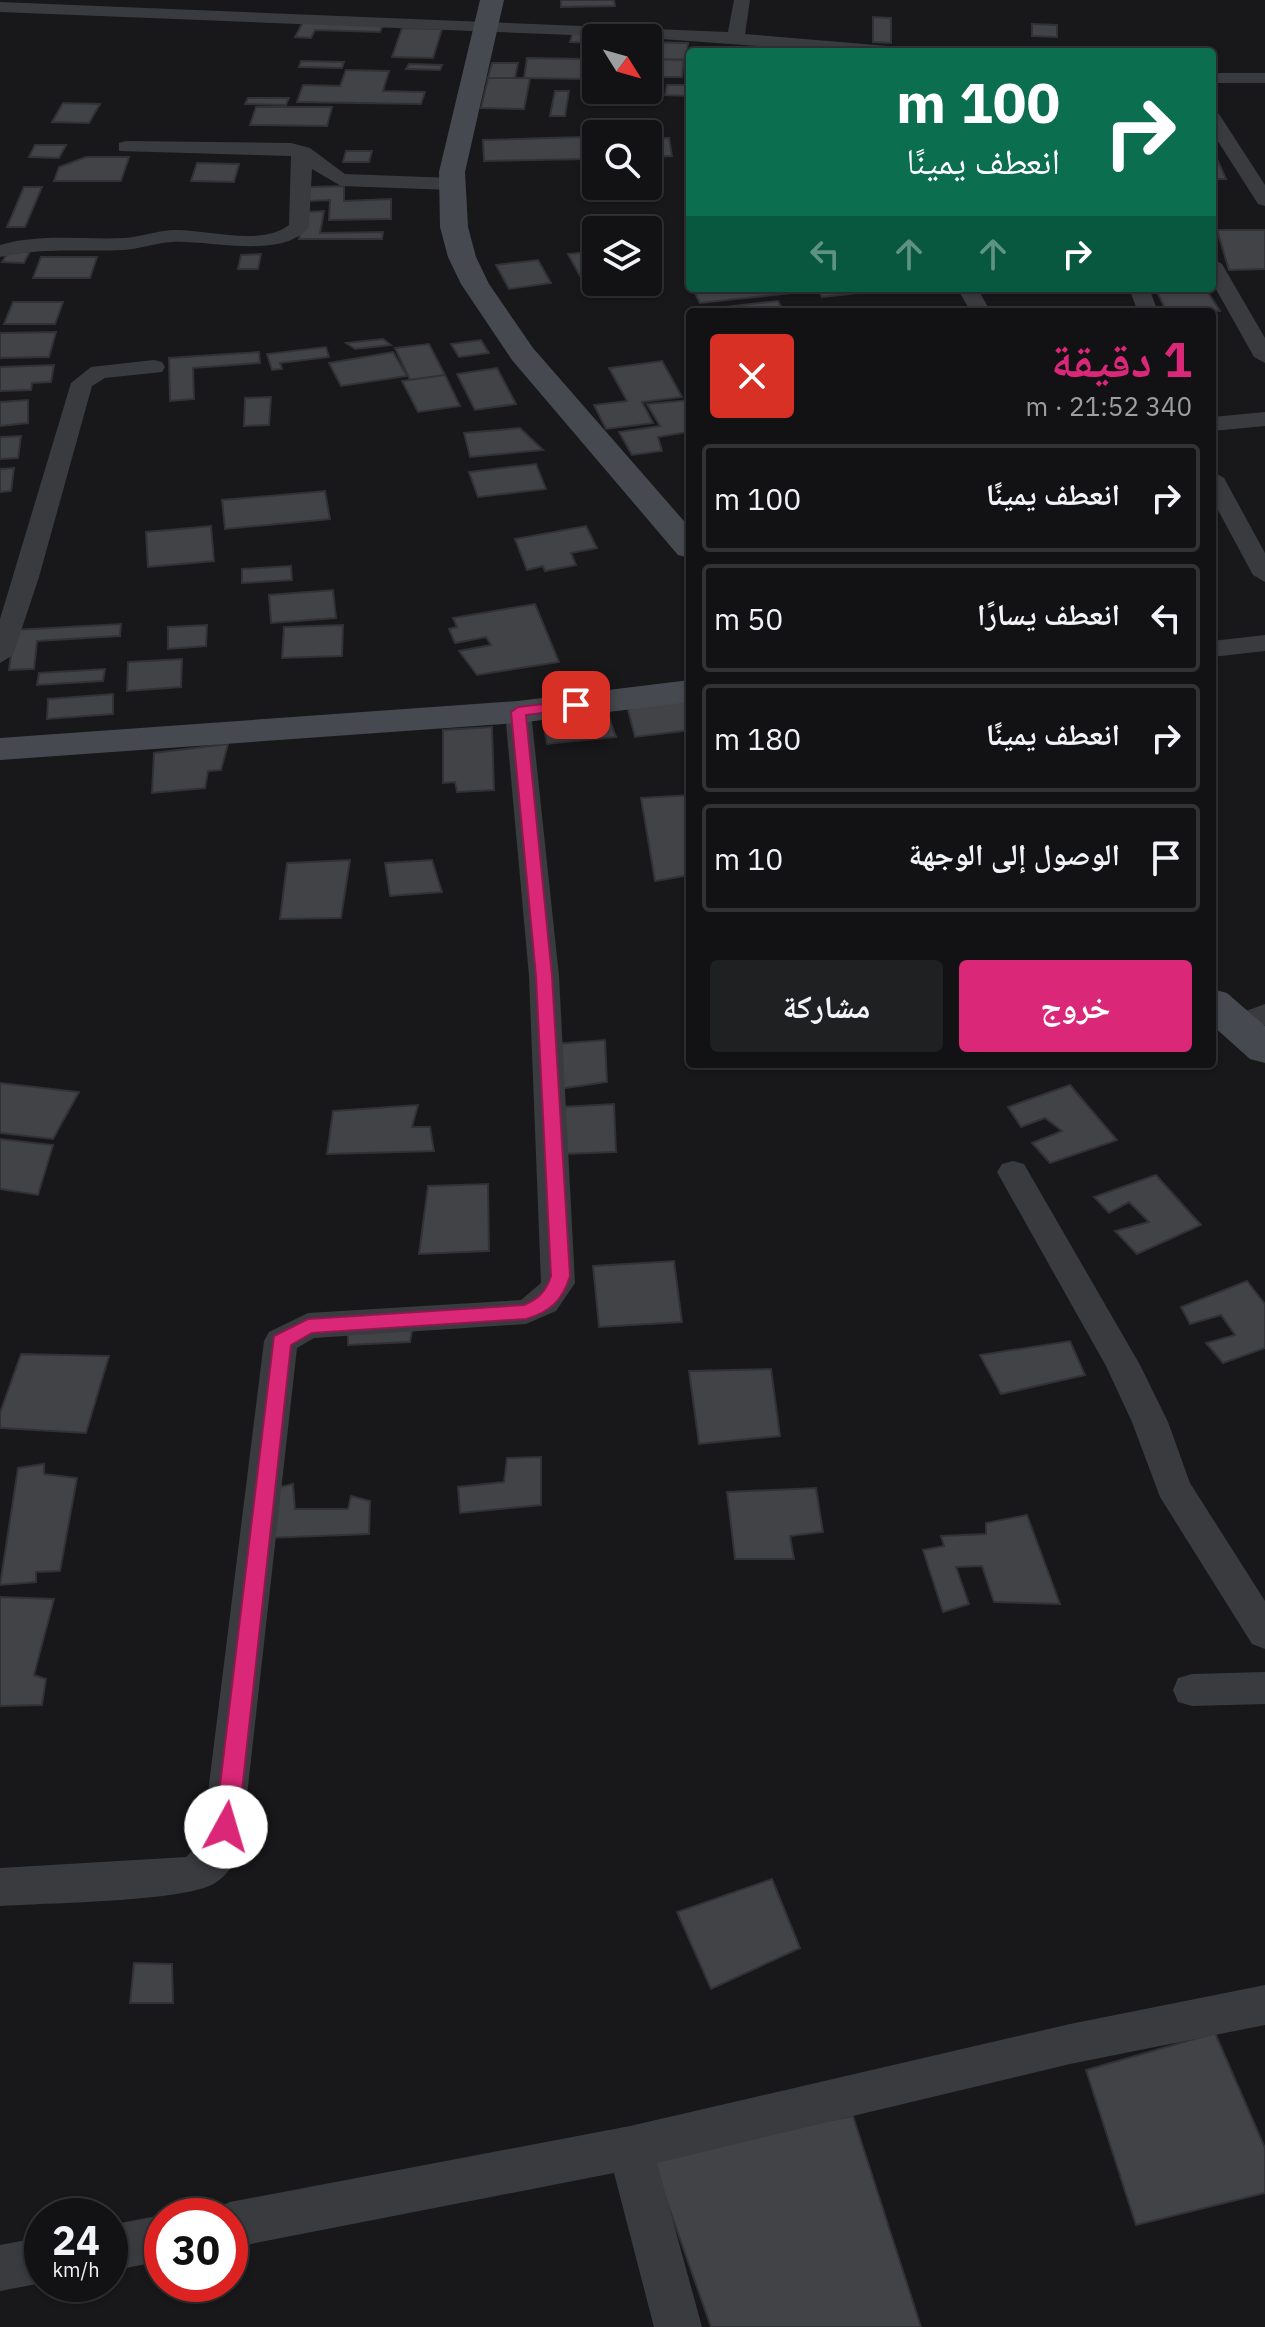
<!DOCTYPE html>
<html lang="ar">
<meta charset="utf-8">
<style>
:root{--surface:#121214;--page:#1f2022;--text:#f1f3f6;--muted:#9c9ea0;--line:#313234;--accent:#db2777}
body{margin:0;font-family:"IBM Plex Sans","Noto Naskh Arabic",sans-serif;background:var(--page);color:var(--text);direction:rtl;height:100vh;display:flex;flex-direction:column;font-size:30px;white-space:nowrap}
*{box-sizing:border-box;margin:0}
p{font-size:26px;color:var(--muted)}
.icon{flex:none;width:44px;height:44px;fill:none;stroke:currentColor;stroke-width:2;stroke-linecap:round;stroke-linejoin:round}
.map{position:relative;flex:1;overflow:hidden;direction:ltr}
.side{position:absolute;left:686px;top:308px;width:530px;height:760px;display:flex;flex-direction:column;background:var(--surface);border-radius:8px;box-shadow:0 2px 6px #0004,0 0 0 2px var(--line);direction:rtl}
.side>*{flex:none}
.guide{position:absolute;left:686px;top:48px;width:530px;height:244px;border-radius:8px;box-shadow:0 2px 6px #0004,0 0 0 2px var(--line);direction:rtl;background:#0b6e4f;color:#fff;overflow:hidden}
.needle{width:52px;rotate:127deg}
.tools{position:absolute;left:582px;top:24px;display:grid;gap:16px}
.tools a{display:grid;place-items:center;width:80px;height:80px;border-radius:8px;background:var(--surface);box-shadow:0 2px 6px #0004,0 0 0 2px var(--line);font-size:40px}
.speed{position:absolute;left:24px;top:2198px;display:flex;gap:16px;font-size:40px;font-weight:700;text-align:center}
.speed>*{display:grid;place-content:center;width:104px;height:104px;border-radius:50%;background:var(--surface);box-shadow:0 2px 6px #0004,0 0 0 2px var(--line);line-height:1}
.speed small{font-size:20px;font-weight:400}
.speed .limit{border:12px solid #d22;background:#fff;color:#111}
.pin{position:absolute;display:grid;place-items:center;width:68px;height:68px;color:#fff;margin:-34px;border-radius:16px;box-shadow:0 4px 12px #0006}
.me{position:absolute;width:88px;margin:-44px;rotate:6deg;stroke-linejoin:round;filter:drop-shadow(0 0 6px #0008)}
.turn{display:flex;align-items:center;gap:28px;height:168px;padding:0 24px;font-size:36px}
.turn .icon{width:104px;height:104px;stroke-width:2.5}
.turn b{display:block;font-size:56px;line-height:68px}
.lanes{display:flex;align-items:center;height:76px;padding:0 24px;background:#0003;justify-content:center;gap:40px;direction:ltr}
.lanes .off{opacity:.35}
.round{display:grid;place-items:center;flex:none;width:84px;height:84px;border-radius:8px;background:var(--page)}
.summary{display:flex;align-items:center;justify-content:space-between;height:136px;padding:0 24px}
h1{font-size:48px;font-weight:700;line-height:60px;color:var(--accent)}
.button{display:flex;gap:16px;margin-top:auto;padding:16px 24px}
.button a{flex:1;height:92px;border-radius:8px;background:var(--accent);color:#fff;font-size:32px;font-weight:700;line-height:92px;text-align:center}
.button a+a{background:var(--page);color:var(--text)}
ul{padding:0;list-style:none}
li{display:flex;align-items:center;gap:24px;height:108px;margin:0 16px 12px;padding:0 8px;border:4px solid var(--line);border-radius:8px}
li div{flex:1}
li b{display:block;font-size:30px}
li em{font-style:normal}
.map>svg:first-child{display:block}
</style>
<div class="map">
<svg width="1265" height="2327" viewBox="0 0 1265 2327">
<rect width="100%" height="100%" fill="#18181a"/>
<g fill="#424347" stroke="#323236" stroke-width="2">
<path d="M561,0H614L615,6L561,7Z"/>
<path d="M873,17L891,18V43L873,42Z"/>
<path d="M303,22L383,25L380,32L315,30L311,38L295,37Z"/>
<path d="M1032,24L1057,25V37L1032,36Z"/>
<path d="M402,28L442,29L433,58L392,57Z"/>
<path d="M573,32L613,33L611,38H596V43L570,42Z"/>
<path d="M648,42L688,43L687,52H699H690V60L648,59Z"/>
<path d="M527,58L588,59L587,79L524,78Z"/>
<path d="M648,59L684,60L682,77H648Z"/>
<path d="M301,61L344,62L342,68L299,67Z"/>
<path d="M492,63H518L515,78H488Z"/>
<path d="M409,64L442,65L440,70L406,69Z"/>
<path d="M346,70L389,71L383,91L425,92L421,104L297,102L303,85L340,86Z"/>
<path d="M488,78H530L524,109L481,108Z"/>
<path d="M667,85H690V96L665,95Z"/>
<path d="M555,91H569L565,116H550Z"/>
<path d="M248,98H289L286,105L245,104Z"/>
<path d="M63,103L100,104L89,123L52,122Z"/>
<path d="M256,107H332L327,126L250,125Z"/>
<path d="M582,137L585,159L484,161L483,140Z"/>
<path d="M669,138L672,156L648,157V139Z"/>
<path d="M35,145H66L59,158L29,157Z"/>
<path d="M346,151H372L369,162H343Z"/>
<path d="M86,157H129L121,181H54L59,167Z"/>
<path d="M1217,159L1226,179H1212V160Z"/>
<path d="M197,163L239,164L234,182L191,181Z"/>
<path d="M344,186V201L391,199V219L329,220L330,200L309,201V187Z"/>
<path d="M24,187H42L25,227H7Z"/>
<path d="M324,211L320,233L383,232L382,239H299L305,212Z"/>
<path d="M1217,230H1265V269L1229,270Z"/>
<path d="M30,251L24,263L2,262L7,254Z"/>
<path d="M588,252L596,274L580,276L568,254Z"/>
<path d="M261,254L258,269H238L241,255Z"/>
<path d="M41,257H97L90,278H33Z"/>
<path d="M538,260L551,283L509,289L496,265Z"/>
<path d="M692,288H808L810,291L700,303Z"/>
<path d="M817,288H887L888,290L822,297Z"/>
<path d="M1155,288H1205L1220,311L1166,310Z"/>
<path d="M778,301L784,312H719L716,308Z"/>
<path d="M13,302H63L55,324H4Z"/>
<path d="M56,332L49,357L0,358V333Z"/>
<path d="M383,339L391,345L355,349L346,343Z"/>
<path d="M481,340L489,353L459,357L451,344Z"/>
<path d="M429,344L445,375L410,380L395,348Z"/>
<path d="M326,347L329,357L280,363L282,369L272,370L267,354Z"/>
<path d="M259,352L260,363L193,368L194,399L170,401L169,358Z"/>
<path d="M393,352L407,376L341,386L329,363Z"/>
<path d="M662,361L682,397L642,402L653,423L606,429L594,405L627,401L609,368Z"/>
<path d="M54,365L51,382L32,383L31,390L0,391V367Z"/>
<path d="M497,368L516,404L475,410L457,374Z"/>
<path d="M445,375L460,406L418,412L402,381Z"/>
<path d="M271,397L269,425L244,426L245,398Z"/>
<path d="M28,400V423L0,426V402Z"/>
<path d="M690,400L688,432L658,437L662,451L632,455L619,432L660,426L647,404Z"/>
<path d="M520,428L543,450L470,457L464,433Z"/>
<path d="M21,436L18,458L0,459V437Z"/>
<path d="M536,464L546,489L478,497L469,472Z"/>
<path d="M14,468L11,491L0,492V469Z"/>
<path d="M325,491L330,519L225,529L222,500Z"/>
<path d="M211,526L214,561L148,567L146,532Z"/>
<path d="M586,526L597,548L571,553L576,565L545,571L543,566L527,570L515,539Z"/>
<path d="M291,566L292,580L242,583V569Z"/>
<path d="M333,590L336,618L271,623L269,595Z"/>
<path d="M535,604L559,662L477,675L459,651L491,645L486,637L455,643L449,629L457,627L453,618Z"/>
<path d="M121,624L120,636L37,641L34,669L9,670L14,630Z"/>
<path d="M207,625L206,646L168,649V627Z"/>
<path d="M343,625L342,656L282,658L284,627Z"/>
<path d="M182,659L181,687L127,691L128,662Z"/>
<path d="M105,669L103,681L37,685L39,673Z"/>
<path d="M113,694V714L47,719L48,699Z"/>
<path d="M690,695V730L635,737L627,706Z"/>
<path d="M606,709L616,737L547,744L544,728L572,724L564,713Z"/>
<path d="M492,727L494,790L457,792L455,782L443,783V730Z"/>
<path d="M228,744L221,770L208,771L205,788L152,793L154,753Z"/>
<path d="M690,795V875L655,881L641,798Z"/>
<path d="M350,860L341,918L280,919L287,863Z"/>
<path d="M432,860L442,892L390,896L385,863Z"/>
<path d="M605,1040L607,1082L558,1089L555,1044Z"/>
<path d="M0,1083L79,1092L53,1139L0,1133Z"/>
<path d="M1070,1085L1117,1140L1050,1163L1032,1143L1062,1131L1045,1118L1021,1127L1008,1107Z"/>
<path d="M614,1104L616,1152L561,1154L560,1107Z"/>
<path d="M418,1105L412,1127H430L434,1151L327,1154L333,1111Z"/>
<path d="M0,1139L53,1145L38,1195L0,1189Z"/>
<path d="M1156,1175L1201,1225L1137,1254L1115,1231L1149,1222L1129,1202L1109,1213L1094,1197Z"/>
<path d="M488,1184L489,1251L419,1254L428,1186Z"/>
<path d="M674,1261L682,1322L599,1327L593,1266Z"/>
<path d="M1247,1281L1265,1304V1348L1223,1363L1206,1343L1235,1335L1221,1315L1190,1324L1181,1307Z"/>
<path d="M413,1325L410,1342L348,1345V1327Z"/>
<path d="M1070,1341L1085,1375L1001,1394L980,1355Z"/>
<path d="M21,1354L109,1356L86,1433L0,1428V1413Z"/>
<path d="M771,1369L780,1436L699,1444L689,1371Z"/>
<path d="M541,1457V1505L460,1513L458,1487L504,1482L507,1458Z"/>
<path d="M44,1464V1474L77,1478L60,1571L36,1572V1582L0,1585L18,1468Z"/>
<path d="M293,1484L295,1509H348L351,1496L370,1501L369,1534L267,1538L270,1489Z"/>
<path d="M816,1488L823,1532L790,1536L794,1559H735L727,1492Z"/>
<path d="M1027,1515L1060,1604L994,1602L982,1566L956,1567L969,1604L943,1612L923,1550L944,1546L941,1536L986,1534V1523Z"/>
<path d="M0,1597L54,1599L34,1675L46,1679L42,1705L0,1706Z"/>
<path d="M772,1879L800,1948L711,1989L677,1912Z"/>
<path d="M134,1963L172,1964L173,2003H130Z"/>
<path d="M1215,2033L1265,2148V2193L1136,2225L1086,2070Z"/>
<path d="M853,2116L921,2327H711L650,2154Z"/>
</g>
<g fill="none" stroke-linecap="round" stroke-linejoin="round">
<g fill="#393b3f" fill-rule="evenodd">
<path d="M734,0H750L745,34L900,47L909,52H838L648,38L0,12V2L728,32Z"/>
<rect x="1212" y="73" width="53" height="10"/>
<path d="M1212,112L1219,114L1265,185V206L1258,204L1212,132Z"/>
<path d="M126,141L291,143L310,148L345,174L452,178L462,184L452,190L341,186L312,169L309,227C283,260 209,240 172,242C155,243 140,249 123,250C81,252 42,247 0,257V245C41,233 82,240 124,238C140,237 156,231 173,230C207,229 260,247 289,225L291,156L119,151V143Z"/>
<path d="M1212,258L1222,264L1265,338V363L1254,357L1212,282Z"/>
<path d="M957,288H977L991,312H971Z"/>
<path d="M1129,288H1149L1158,312H1138Z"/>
<path d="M154,360L162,362L165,367L162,372L105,378L92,386L39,577L13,655L0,663V619L71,383L91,367Z"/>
<path d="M1265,412V426L1212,431V417Z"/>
<path d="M1212,471L1224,478L1265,553V582L1253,575L1212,499Z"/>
<path d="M1265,635V651L1212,657V641Z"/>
<path d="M518,704L531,712L559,976L575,1283L556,1311L526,1324L314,1338L297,1348L241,1849C236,1861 227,1876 215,1883C186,1902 42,1903 0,1906V1868L186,1857L202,1841L264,1341L269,1332L308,1313L521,1300L541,1283L529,976L505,712Z"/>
<path d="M1265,1004V1025L1238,1035L1227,1032L1223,1025L1227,1018Z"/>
<path d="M1013,1161L1024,1164L1140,1365L1168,1422L1190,1483L1265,1601V1649L1252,1644L1160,1497L1132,1422L1106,1366L997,1172L1002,1164Z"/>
<path d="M1265,1672V1704L1192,1706L1178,1702L1173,1690L1178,1678L1192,1674Z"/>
<path d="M1265,1985V2025L1070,2064L657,2163L702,2327H654L614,2173L230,2248V2216H211L214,2209L230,2202L630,2126L1070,2024Z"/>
<path d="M162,2215V2261L110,2271V2225Z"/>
<path d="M42,2237V2283L0,2291V2245Z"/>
</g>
<g fill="#464a50" fill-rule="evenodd">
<path d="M480,0H504L465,172L468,227L476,257L489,284L533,348L690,528V558L678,555L512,360L461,284L448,257L440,227L439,172Z"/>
<path d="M690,680V702L518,723L0,760V738L518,701Z"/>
<path d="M1212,989L1227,993L1265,1026V1063L1250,1059L1212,1025Z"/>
</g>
</g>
<path fill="#db2777" stroke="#8e194d" stroke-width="2" d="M576,700L583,705L581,708L526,715L552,976L570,1276C563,1300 550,1312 526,1319L312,1333L291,1345L238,1827L234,1834L226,1837L218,1834L215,1827L274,1336L308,1319L524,1305C538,1299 546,1292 551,1276L536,976L511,712L518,707Z"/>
</svg>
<div class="tools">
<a><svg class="needle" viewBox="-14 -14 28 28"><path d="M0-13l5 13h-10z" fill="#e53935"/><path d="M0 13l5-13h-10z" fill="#9c9ea0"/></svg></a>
<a><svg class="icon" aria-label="search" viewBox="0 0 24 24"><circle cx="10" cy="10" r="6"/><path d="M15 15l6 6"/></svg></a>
<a><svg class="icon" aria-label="layers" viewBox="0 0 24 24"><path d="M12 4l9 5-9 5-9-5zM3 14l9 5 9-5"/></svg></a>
</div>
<div class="speed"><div>24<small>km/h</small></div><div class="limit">30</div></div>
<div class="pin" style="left:576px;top:705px;background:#d93025"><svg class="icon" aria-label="arrive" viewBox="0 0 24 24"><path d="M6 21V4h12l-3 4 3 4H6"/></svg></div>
<svg class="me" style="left:226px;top:1827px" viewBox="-20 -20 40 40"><circle r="19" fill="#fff"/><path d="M0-13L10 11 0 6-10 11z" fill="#db2777"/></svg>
<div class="guide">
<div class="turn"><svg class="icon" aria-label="right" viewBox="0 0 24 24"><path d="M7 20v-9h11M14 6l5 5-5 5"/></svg><div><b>100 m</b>انعطف يمينًا</div></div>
<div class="lanes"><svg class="icon off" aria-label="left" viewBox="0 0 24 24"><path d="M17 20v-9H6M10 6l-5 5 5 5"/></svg><svg class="icon off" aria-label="ahead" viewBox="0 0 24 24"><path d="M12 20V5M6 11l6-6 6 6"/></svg><svg class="icon off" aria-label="ahead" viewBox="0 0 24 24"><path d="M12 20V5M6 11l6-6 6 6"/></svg><svg class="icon" aria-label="right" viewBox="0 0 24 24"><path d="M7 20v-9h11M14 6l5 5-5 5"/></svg></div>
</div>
<section class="side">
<div class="summary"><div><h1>1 دقيقة</h1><p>340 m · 21:52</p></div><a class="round" style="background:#d93025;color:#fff"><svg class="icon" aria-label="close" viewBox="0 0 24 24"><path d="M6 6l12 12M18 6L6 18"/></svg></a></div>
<ul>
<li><svg class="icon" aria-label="right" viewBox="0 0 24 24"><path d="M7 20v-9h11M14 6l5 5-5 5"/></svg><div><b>انعطف يمينًا</b></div><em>100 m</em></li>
<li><svg class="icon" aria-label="left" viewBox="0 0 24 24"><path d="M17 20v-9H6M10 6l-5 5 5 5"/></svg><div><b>انعطف يسارًا</b></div><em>50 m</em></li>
<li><svg class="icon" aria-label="right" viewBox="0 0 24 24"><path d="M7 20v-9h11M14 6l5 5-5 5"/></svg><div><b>انعطف يمينًا</b></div><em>180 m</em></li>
<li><svg class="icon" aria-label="arrive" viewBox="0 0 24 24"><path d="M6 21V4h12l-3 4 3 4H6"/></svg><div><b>الوصول إلى الوجهة</b></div><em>10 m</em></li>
</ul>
<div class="button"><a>خروج</a><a>مشاركة</a></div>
</section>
</div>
